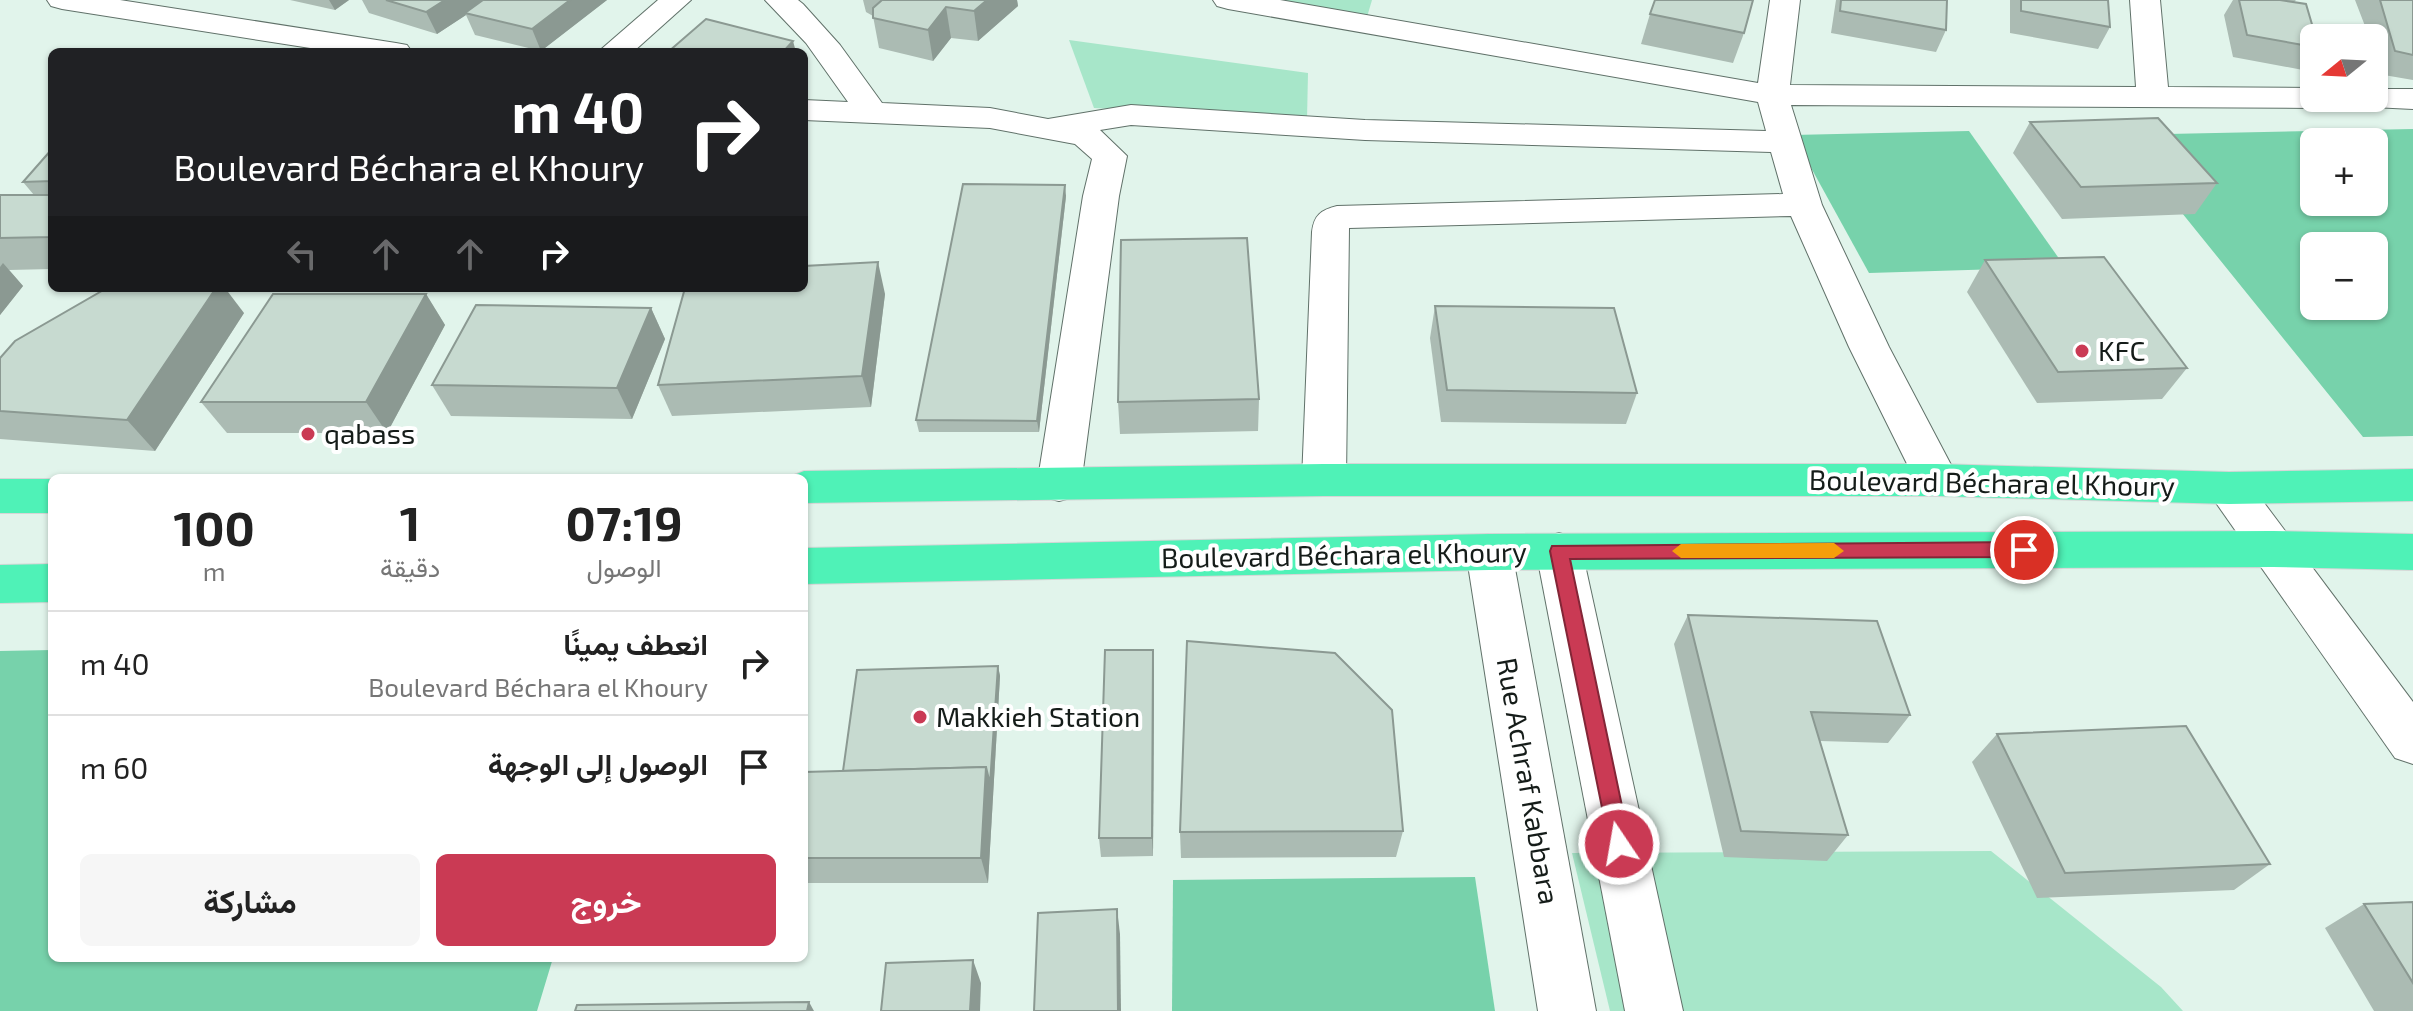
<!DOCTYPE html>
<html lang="ar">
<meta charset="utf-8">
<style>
:root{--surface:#fff;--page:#f6f6f6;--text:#222;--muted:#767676;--line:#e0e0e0;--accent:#ca3a54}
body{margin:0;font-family:"Exo 2",Vazirmatn,sans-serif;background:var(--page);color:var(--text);direction:rtl;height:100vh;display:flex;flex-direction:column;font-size:30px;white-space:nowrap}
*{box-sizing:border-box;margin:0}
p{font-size:26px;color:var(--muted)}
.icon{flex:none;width:44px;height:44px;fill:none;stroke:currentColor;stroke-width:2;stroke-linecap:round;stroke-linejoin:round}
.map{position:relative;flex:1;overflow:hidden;direction:ltr}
.details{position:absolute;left:48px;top:474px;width:760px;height:488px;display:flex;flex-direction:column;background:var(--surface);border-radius:12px;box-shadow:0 2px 6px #0004;direction:rtl}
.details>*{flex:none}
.hud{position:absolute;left:48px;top:48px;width:760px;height:244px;border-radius:12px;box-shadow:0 2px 6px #0004;direction:rtl;background:#202124;color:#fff;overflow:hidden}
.needle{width:52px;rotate:252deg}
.fabs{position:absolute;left:2300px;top:24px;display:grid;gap:16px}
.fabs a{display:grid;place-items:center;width:88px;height:88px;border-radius:12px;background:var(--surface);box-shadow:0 2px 6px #0004;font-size:40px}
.pin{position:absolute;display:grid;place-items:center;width:68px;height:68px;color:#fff;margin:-34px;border:4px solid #fff;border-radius:50%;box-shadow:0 2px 8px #0007}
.me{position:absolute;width:88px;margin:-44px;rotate:348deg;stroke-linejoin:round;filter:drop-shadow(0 0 6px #0008)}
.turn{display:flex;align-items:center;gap:28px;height:168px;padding:0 32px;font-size:36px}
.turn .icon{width:104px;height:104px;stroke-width:2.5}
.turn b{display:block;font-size:56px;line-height:68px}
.lanes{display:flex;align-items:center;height:76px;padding:0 32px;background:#0003;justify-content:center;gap:40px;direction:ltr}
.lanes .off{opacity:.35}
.eta{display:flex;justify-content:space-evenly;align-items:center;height:136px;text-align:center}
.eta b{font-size:48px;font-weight:700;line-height:56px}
.button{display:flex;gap:16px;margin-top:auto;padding:16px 32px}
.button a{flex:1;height:92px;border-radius:12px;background:var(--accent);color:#fff;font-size:32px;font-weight:700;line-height:92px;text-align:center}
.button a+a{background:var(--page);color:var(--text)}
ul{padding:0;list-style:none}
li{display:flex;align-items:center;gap:24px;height:104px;padding:0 32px;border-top:2px solid var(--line)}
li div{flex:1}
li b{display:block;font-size:30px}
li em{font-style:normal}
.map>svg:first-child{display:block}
</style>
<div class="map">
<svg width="2413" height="1011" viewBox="0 0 2413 1011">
<rect width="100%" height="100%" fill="#e1f4eb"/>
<g fill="#a7e6c9">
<path d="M1216,0H1372L1364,27Z"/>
<path d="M1069,40L1308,73L1307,119L1094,108Z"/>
<path d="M1991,851L2161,987L2183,1011H1610L1572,853Z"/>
</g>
<g fill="#77d2ab" fill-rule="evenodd">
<path d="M2413,129V436L2363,437L2119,135ZM2314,142H2374V202H2314ZM2314,246H2374V306H2314Z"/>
<path d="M1969,131L2065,267L1869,273L1793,135Z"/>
<path d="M52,650V958H553L537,1011H0V651Z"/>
<path d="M1475,877L1495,1011H1172L1173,880Z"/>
</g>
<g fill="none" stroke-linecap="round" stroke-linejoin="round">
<defs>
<g id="minor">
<path d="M47,0H120L396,43L407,45L412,52H336L62,9L51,6Z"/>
<path d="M658,0H691L633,52H598Z"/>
<path d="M765,0H798L803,4L840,45L882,103L990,108L1048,119L1131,105L1365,120L1766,131L1758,102L1228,9L1217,6L1213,0H1280L1758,83L1770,0H1800L1790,85L2136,87L2130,0H2160L2168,87L2314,88V98H2374V89H2413V109L2332,105L2329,100L2326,105L2314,108L1791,105L1822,205L1889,347L1959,480L1952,492L1937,496L1922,492L1915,480L1849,347L1791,216L1349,228L1346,480L1339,492L1324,496L1309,492L1302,480L1312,232C1314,215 1321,210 1337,206L1783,194L1771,152L1365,140L1131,125L1100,130L1127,156L1119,196L1081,485L1074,497L1059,501L1044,497L1037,485L1083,196L1092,159L1075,144L990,128L804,120V100L848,102L806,43Z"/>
<path d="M2229,472L2244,476L2413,702V764L2395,758L2214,500L2207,488L2214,476Z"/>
<path d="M1559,533L1575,538L1582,551L1683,1011H1625L1536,551L1543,538Z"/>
<path d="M1489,534L1505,539L1512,552L1596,1011H1538L1466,552L1473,539Z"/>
</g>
<g id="highway">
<path d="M1324,464H1937L2229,472L2413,469V501L2229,504L1937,496H1324L804,503V478H787L804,471Z"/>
<rect x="0" y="479" width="52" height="34"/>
<path d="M2273,531L2413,534V570L2273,567L1489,570L804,584V548L1489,534Z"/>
<path d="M52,564V602L0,603V565Z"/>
</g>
</defs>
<use href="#minor" stroke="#607169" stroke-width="2"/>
<use href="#highway" stroke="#d5d6d6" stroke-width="2"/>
<use href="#minor" fill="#fff" fill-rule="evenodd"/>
<use href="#highway" fill="#4ff2b7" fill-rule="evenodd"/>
</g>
<g fill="#abbbb3">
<path d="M290,0H349L335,10Z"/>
<path d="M362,0H607L541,51L475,35L466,15L437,34L369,13Z"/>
<path d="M863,0H1017L1018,6L978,41L951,38L933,61L879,48L873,16L866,12Z"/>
<path d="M1836,0H1947L1946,30L1936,52L1831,33Z"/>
<path d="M2010,0H2108L2110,27L2098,49L2010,33Z"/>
<path d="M2233,0H2296L2294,2L2314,38V54L2303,70L2233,57L2224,15Z"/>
<path d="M2355,0H2413V80L2378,74L2374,58V38H2369L2365,26Z"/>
<path d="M1650,14L1744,33L1733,63L1641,44Z"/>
<path d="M2030,122L2217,183L2195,214L2062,219L2013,153Z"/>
<path d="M52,149V269L9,270L23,286L0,315V195H34L23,182Z"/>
<path d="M1066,196L1039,432H919L916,420Z"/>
<path d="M1985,260L2187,368L2162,399L2037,403L1967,292Z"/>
<path d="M426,294L445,325L387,433H227L201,402Z"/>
<path d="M885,294L871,407L672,416L658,385Z"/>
<path d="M1435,306L1637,393L1626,424L1441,422L1430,338Z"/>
<path d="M651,308L665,339L632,419L451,416L432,385Z"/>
<path d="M244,313L155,451L0,439V358Z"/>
<path d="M1259,399L1258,431L1120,434L1118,402Z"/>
<path d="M1688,615L1910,715L1888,743L1820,741L1848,835L1827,861L1724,857L1674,644Z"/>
<path d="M1153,650L1154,671L1153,856L1101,857L1099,838Z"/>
<path d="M998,666L1000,676L988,883H804V772L843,771Z"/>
<path d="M1997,734L2270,864L2234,890L2037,898L1972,762Z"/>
<path d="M1403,831L1396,857L1181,858L1180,832Z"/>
<path d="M2413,902V1011H2374L2325,928L2364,904Z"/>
</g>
<g fill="#8b9992">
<path d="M329,0H349L335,10Z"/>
<path d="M445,0H488L465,13L466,15L437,34L426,12Z"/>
<path d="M570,0H607L541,51L532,29Z"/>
<path d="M987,0H1017L1018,6L978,41L974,11Z"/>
<path d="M946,7L951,38L933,61L928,30Z"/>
<path d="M793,41L796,52H783Z"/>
<path d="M1065,185L1066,196L1039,432L1037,421Z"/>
<path d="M878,262L885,294L871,407L862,376Z"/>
<path d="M3,263L23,286L0,315V267Z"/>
<path d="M216,288H225L244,313L155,451L127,420Z"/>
<path d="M426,294L445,325L387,433L366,402Z"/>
<path d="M651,308L665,339L632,419L617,388Z"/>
<path d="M1153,650L1154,671L1153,856L1152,838Z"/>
<path d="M998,666L1000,676L988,883L981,858L986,767Z"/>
<path d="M1117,909L1120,934L1121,1011H1118Z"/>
<path d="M973,960L981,983L980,1011H970Z"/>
<path d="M809,1002L814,1011H807Z"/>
</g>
<g fill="#c7dad0" stroke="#8b9992" stroke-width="2">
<path d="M386,0H445L426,12Z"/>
<path d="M483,0H570L532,29L465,13Z"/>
<path d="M882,0H987L974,11L946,7L928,30L873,18V8Z"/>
<path d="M1655,0H1753L1744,33L1650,14Z"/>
<path d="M1841,0H1947L1946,30L1840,11Z"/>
<path d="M2021,0H2108L2110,27L2021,11Z"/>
<path d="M2239,0H2280L2306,4L2316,38H2314V47L2247,35Z"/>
<path d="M2380,0H2413V55L2395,51Z"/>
<path d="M706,19L793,41L783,52H668Z"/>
<path d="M2158,118L2217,183L2081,187L2030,122Z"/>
<path d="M52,149V181L23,182Z"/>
<path d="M963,184L1065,185L1037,421L916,420Z"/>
<path d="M0,195H52V237L0,238Z"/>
<path d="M1247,238L1259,399L1118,402L1121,240Z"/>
<path d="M2104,257L2187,368L2058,372L1985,260Z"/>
<path d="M878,262L862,376L658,385L685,288H804V266Z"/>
<path d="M107,288H216L127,420L0,411V358L15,341Z"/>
<path d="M273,294H426L366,402H201Z"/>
<path d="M476,305L651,308L617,388L432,385Z"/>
<path d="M1435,306L1614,308L1637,393L1447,390Z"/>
<path d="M1688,615L1877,621L1910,715L1811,712L1848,835L1741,831Z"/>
<path d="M1187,641L1335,653L1392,710L1403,831L1180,832Z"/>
<path d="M1105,650H1153L1152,838H1099Z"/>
<path d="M998,666L990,784L986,767L843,771L857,670Z"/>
<path d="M2186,726L2270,864L2065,873L1997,734Z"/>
<path d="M986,767L981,858H804V772Z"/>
<path d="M2413,902V983L2364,904Z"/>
<path d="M1117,909L1118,1011H1034L1038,913Z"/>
<path d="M973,960L970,1011H881L886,963Z"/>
<path d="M809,1002L807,1011H575L577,1005Z"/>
</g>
<path fill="#ca3a54" stroke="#832637" stroke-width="2" d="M2024,542L2034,550L2024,557L1570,559L1630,844L1627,852L1619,855L1611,852L1550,551L1552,546Z"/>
<path fill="#f59e0b" d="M1834,543L1844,551L1834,558H1681L1672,551L1681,544Z"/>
<g fill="#ca3a54" stroke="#fff" stroke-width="3">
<circle cx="2082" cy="351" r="8"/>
<circle cx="308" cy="434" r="8"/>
<circle cx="920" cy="717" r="8"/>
</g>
<g text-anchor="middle" stroke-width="8" stroke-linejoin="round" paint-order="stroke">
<g font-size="28" fill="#151c19" stroke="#fff" text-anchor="start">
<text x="2098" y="361">KFC</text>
<text x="324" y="444">qabass</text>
<text x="936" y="727">Makkieh Station</text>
</g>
<g font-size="28" fill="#151c19" stroke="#fff">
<text transform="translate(1992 483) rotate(1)" y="10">Boulevard Béchara el Khoury</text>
<text transform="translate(1344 555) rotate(-1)" y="10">Boulevard Béchara el Khoury</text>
<text transform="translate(1528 781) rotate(80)" y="10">Rue Achraf Kabbara</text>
</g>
</g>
</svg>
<div class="fabs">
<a><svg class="needle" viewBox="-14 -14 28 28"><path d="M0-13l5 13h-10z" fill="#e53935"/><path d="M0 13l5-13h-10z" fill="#767676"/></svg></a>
<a>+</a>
<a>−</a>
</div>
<div class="pin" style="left:2024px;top:550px;background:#d93025"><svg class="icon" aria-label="arrive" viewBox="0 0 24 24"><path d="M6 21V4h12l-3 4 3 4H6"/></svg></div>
<svg class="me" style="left:1619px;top:844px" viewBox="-20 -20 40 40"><circle r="17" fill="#ca3a54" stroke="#fff" stroke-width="3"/><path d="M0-11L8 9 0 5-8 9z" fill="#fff"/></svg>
<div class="hud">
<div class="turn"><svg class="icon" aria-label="right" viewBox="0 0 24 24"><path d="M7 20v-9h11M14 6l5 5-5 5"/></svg><div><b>40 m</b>Boulevard Béchara el Khoury</div></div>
<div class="lanes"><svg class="icon off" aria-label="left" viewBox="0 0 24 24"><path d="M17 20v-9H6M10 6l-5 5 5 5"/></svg><svg class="icon off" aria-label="ahead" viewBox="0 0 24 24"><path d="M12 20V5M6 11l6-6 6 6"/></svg><svg class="icon off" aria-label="ahead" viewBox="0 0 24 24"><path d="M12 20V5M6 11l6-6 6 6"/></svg><svg class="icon" aria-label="right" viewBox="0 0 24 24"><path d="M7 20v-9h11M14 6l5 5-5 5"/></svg></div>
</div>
<section class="details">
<div class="eta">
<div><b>07:19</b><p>الوصول</p></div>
<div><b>1</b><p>دقيقة</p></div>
<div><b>100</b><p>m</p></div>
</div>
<ul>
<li><svg class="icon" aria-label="right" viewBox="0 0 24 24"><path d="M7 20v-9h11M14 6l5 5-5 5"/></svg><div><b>انعطف يمينًا</b><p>Boulevard Béchara el Khoury</p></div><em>40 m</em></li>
<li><svg class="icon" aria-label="arrive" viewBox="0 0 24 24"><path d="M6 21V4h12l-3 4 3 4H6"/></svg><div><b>الوصول إلى الوجهة</b></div><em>60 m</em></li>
</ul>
<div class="button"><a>خروج</a><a>مشاركة</a></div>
</section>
</div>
